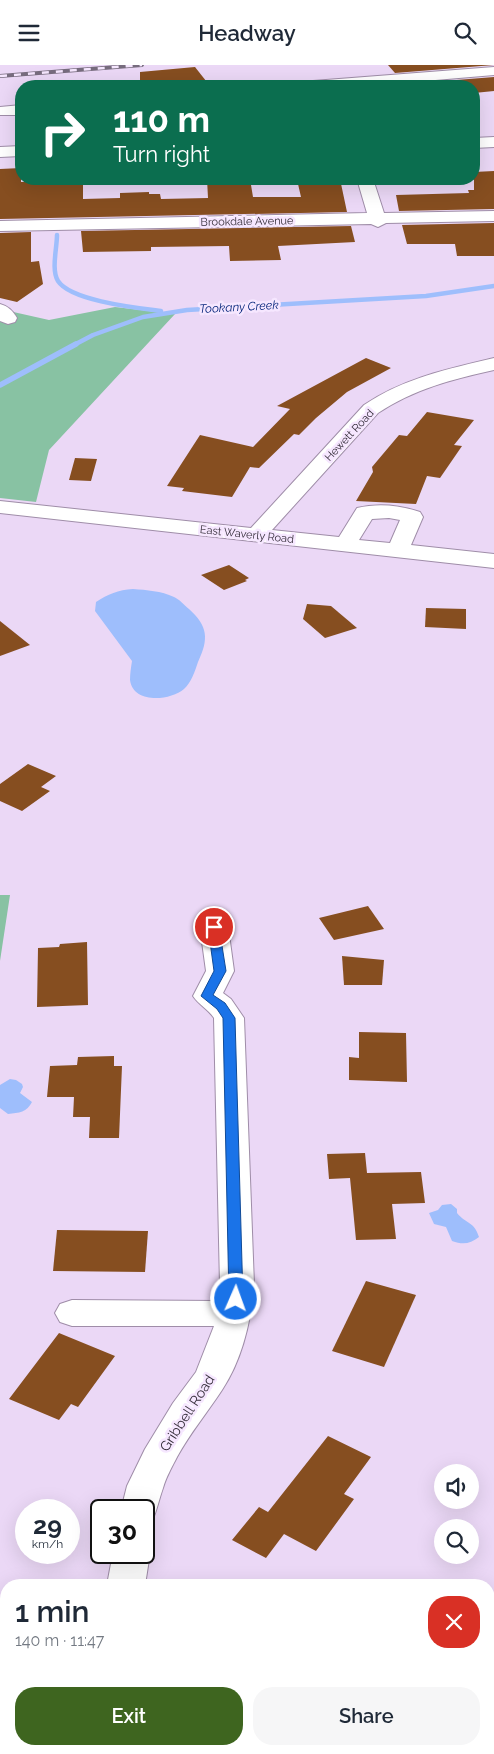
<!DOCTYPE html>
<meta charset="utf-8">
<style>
:root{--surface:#fff;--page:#f6f6f7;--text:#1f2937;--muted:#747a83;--accent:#3e651f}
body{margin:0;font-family:Raleway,sans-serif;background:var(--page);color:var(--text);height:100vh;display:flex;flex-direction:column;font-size:19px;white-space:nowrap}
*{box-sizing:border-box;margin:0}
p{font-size:16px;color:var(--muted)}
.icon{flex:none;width:28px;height:28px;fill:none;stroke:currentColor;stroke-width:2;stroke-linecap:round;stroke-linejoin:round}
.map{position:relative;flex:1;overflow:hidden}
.details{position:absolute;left:0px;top:1514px;width:495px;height:176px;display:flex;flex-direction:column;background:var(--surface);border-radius:20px 20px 0 0;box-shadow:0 5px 20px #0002}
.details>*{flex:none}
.hud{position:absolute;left:15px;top:15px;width:465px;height:105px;border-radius:20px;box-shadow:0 5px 20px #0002;background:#0b6e4f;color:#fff;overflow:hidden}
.buttons{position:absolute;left:434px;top:1399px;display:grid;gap:10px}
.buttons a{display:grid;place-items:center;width:45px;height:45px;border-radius:50%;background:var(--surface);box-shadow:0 5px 20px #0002;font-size:25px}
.speed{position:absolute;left:15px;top:1434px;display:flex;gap:10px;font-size:25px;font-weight:700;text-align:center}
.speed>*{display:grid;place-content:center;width:65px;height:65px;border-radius:50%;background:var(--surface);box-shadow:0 5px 20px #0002;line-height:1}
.speed small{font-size:12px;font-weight:400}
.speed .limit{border:2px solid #111;border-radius:8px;background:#fff;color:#111}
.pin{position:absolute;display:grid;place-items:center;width:42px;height:42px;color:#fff;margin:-21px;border:2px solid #fff;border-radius:50%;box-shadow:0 1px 5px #0007}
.me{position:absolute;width:55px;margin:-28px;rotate:2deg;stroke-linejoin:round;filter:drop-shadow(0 0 4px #0008)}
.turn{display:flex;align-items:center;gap:18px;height:105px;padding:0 15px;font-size:22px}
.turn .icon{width:65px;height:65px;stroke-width:2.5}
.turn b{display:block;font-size:35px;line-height:42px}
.round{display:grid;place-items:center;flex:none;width:52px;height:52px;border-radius:20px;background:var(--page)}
.headline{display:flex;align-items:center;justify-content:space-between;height:85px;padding:0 15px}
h1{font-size:30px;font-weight:600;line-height:38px}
.cta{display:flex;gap:10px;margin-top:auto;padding:10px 15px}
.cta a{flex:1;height:58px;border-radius:20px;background:var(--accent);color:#fff;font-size:20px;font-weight:600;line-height:58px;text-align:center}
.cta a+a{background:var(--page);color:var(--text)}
header{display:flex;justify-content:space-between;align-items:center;height:65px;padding:0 15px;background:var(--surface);font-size:22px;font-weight:600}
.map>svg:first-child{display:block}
</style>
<header><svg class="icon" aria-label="menu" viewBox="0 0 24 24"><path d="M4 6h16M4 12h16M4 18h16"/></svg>Headway<svg class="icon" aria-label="search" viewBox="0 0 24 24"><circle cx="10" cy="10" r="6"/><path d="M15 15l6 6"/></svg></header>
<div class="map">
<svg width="494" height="1689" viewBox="0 0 494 1689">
<rect width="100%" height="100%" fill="#ebd8f6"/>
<g fill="#88c2a3">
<path d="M115,242L175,249L49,385L36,437L0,433V244L49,255Z"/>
<path d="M0,830H10L0,896Z"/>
</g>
<g fill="#9ebefc">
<path d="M133,524C147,525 161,526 174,532C179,534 184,540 189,544C208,561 209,574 198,597C195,606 191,618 184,624C170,636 133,639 130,615C130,609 131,602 132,596L95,546L96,537C108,529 118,525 133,524Z"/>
<path d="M10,1014L16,1015L22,1019L23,1022L20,1028L32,1037C27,1047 19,1048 8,1049L0,1043V1020Z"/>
<path d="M451,1139L457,1144V1148C466,1159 474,1156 479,1172C470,1179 463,1180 452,1176L446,1162L434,1159L429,1148L438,1145L442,1140Z"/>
</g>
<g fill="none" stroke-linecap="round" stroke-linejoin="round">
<g stroke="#9ebefc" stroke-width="4.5">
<path d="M57,170C57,183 51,205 58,216C71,236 138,243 161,246"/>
<path d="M74,280L93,270L143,252L187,245L426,231L494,221"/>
</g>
<path stroke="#9ebefc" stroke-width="5.5" d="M0,320L76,279"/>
</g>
<g fill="#864e20">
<path d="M388,0H494L395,8Z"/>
<path d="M195,2L210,21H140V7Z"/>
<path d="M494,12V26L474,28V21H408L406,19Z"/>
<path d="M21,103V117L83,115V134L120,133V128L149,127V129H160L161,134L208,133L207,114H250L253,132H301L298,119H306L305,114H340L347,147L0,154V104Z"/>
<path d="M494,106V144L399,146L396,130L469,128L468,125H474V107Z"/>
<path d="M494,158V191H457L455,179H407L402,160Z"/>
<path d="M351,161L355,177L278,181L281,195L230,196L229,181L151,182V186L83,187L81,166Z"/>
<path d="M31,167V197L39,196L43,219L17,237L0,233V168Z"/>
<path d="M366,293L391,303L347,327L316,353L299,370L294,369L259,403L250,402L232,432L182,426L184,423L167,421L200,370L253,382L290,344L277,341Z"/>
<path d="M427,347L474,355L454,380L462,381L440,413L427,411L416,439L356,436L373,407L372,402L399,370L407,371Z"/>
<path d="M75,393L97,394L91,416L69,415Z"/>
<path d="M229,500L249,513L245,515L247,516L224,525L201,510Z"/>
<path d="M307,539L331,541L357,563L325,573L303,554Z"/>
<path d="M426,543L466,544V564L425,562Z"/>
<path d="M0,556L30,580L0,591Z"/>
<path d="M28,699L56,711L41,722L50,726L22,746L0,736V719Z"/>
<path d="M368,841L384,864L334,875L319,853Z"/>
<path d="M87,877L88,940L37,942L38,883L59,882L60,879Z"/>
<path d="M342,891L384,895L382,920H344Z"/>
<path d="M359,967L406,968L407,1017L349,1015V992L359,993Z"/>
<path d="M114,991V1001H122L119,1073H89L90,1052H73L74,1032H47L50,1001L77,1000L78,992Z"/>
<path d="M365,1088L367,1108L421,1107L425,1138L392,1139L396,1174L356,1175L350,1113L329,1114L327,1089Z"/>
<path d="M57,1165L148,1166L145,1207L53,1206Z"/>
<path d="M366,1216L416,1230L384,1302L332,1286Z"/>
<path d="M59,1268L115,1291L78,1342L71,1339L59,1355L9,1334Z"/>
<path d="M328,1371L371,1392L344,1429L354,1434L316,1486L284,1469L266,1493L232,1475L259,1442L268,1447Z"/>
</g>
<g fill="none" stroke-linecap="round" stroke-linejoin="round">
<defs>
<g id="minor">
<path d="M494,2V10L365,21H305L308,18L313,16Z"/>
<path d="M21,40V50H0V42Z"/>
<path d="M494,72V82L474,83V73Z"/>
<path d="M21,81V91L0,92V82Z"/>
<path d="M357,114H373L384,148L494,146V156L386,158L378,162L371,159L0,166V156L367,148Z"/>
<path d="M0,239C8,241 13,246 17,253L15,257L8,259L0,256Z"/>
<path d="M494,293V305C453,314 414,324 378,348L272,465L339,472L357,443C378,438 399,440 420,447L423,452L411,480L494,489V503L0,448V436L251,463L364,340C404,313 448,304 494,293ZM389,453L400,455L390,478L359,475L372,454Z"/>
<path d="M214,853L224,856L228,862L234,906L223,928L231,934L244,953L254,1220C251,1256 242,1295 222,1325C207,1348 190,1368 177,1392C172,1402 166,1412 163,1423C159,1434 157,1445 152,1456L144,1458V1445H121L127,1421L145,1384L173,1338L196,1307L214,1261H72L60,1257L55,1248L60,1239L72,1235L219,1236L220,1220L214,953C208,944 199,940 193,931L206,906L200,862L204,856Z"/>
<path d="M144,1477L150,1488L145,1520H107L113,1488H144Z"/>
<path d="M81,1684H121L120,1689H80Z"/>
</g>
</defs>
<use href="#minor" stroke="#9f8da8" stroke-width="2"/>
<use href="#minor" fill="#fff" fill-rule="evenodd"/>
<defs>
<path id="rail" d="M0,11L142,0"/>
</defs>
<use href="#rail" stroke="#776c7e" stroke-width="4"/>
<use href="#rail" stroke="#f6e7ff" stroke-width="2.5" stroke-dasharray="7" stroke-linecap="butt"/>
</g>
<path fill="#1a73e8" stroke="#114b97" d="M214,858L219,862L226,906L213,930L225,938L235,953L243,1234L241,1238L236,1240L231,1238L229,1234L223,953L217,944L201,931L214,906L208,862Z"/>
<g text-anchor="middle" stroke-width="5" stroke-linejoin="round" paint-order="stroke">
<g font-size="11" fill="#342d39" stroke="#f6e7ff">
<text transform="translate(247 156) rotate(-1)" y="4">Brookdale Avenue</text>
<text transform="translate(349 370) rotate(-47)" y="4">Hewett Road</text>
<text transform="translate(247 469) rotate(6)" y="4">East Waverly Road</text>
</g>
<g font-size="12" font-style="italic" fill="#05257b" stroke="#f6e7ff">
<text transform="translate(239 242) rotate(-3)" y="4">Tookany Creek</text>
</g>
<g font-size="14" fill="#342d39" stroke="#f6e7ff">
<text transform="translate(187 1348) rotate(-57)" y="5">Gribbell Road</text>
</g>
</g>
</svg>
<div class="buttons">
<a><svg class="icon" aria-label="sound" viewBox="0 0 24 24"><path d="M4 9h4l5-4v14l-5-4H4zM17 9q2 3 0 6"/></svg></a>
<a><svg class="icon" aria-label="search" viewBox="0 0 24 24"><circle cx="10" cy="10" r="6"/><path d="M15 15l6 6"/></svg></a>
</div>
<div class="speed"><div>29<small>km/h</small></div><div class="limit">30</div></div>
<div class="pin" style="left:214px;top:862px;background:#d93025"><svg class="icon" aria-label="arrive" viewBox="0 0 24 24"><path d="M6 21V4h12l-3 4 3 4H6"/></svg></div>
<svg class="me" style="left:236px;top:1234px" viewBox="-20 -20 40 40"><circle r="17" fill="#1a73e8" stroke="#fff" stroke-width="3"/><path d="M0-11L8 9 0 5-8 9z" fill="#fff"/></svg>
<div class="hud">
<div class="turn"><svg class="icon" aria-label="right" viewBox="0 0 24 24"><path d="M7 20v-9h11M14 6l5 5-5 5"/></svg><div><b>110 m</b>Turn right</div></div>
</div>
<section class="details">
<div class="headline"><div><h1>1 min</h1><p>140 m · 11:47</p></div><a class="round" style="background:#d93025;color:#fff"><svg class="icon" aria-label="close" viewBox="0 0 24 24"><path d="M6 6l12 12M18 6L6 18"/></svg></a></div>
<div class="cta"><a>Exit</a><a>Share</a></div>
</section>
</div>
